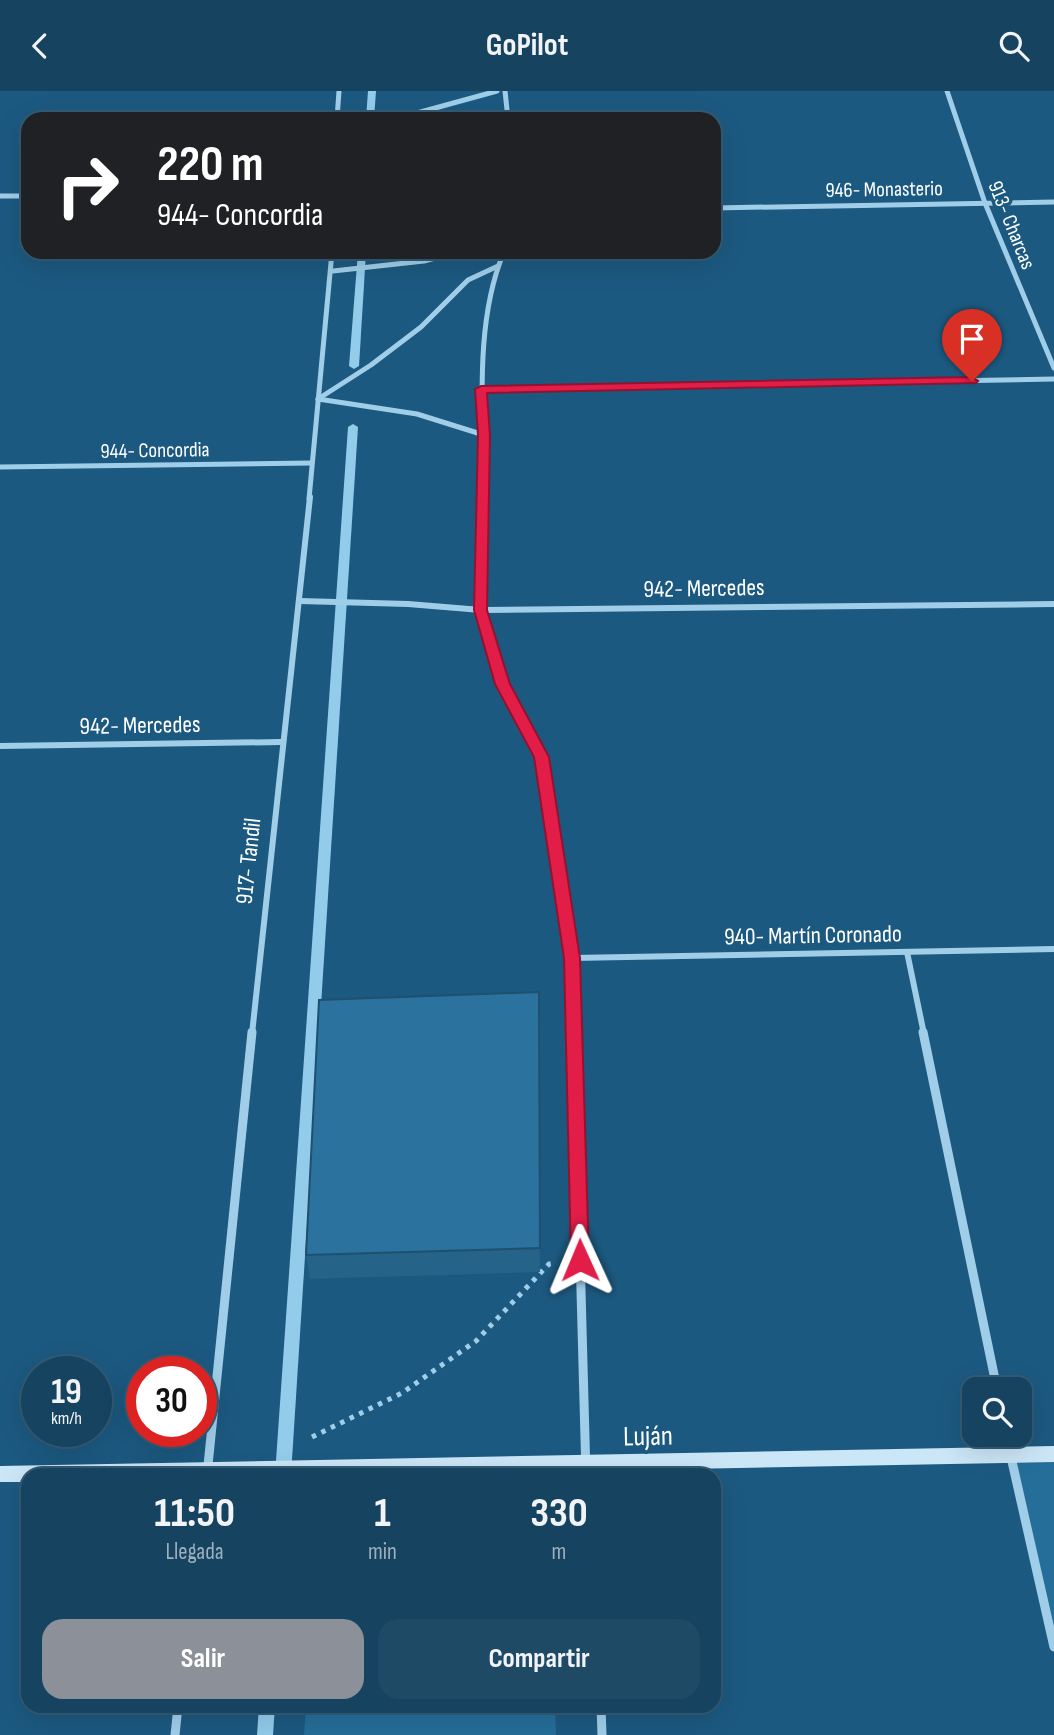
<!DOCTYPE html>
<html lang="es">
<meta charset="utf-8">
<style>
:root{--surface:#154360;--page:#1e4a66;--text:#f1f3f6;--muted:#9db0bd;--line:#345c75;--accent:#8c9099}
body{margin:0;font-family:"Sofia Sans Condensed",sans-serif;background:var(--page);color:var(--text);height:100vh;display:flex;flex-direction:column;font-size:26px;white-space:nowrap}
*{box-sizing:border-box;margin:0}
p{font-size:23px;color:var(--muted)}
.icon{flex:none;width:38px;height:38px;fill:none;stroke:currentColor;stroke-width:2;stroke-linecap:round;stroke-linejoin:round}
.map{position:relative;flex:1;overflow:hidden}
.panel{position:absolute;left:21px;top:1377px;width:700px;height:245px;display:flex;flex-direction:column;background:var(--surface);border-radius:21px;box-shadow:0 7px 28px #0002,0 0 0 2px var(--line)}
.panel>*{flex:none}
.hud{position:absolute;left:21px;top:21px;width:700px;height:147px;border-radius:21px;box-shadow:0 7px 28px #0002,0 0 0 2px var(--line);background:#202124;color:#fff;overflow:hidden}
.fabs{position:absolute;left:962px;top:1286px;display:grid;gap:14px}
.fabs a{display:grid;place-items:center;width:70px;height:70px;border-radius:14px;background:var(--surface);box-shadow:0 7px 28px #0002,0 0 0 2px var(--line);font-size:35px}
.speed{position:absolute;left:21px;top:1265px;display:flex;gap:14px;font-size:35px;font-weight:700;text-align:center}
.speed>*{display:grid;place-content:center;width:91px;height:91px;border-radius:50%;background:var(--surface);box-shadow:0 7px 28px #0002,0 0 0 2px var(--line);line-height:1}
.speed small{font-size:18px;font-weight:400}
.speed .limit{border:10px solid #d22;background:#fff;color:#111}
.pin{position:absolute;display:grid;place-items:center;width:60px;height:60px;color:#fff;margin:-72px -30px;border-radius:50% 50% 50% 0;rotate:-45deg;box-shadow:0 0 7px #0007}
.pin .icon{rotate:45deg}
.me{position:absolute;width:77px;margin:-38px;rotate:359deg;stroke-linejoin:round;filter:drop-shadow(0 0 5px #0008)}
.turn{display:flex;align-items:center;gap:24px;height:147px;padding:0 21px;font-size:32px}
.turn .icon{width:91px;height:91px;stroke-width:2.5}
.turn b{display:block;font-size:49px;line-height:60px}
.eta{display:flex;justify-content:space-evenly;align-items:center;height:119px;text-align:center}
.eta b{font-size:42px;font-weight:700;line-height:49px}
.primary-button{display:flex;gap:14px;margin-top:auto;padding:14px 21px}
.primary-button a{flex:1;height:80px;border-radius:21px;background:var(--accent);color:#fff;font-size:28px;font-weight:700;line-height:80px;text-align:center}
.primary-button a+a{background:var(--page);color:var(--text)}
header{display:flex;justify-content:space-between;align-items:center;height:91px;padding:0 21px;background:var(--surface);font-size:32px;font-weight:700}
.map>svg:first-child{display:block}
</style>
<header><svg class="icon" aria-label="back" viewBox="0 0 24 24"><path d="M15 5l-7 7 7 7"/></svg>GoPilot<svg class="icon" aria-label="search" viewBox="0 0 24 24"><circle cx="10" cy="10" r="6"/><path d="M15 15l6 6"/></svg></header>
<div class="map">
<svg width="1054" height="1644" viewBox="0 0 1054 1644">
<rect width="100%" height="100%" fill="#1c5980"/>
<g fill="#256e99">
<path d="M1054,1363V1556L1010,1364Z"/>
<path d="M306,1615H555L556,1644H304Z"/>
</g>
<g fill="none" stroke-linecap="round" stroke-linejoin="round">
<g fill="#93cbeb" fill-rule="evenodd">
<path d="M368,0H376L374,28H366Z"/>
<path d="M358,161H366L359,275L354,278L349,275Z"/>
<path d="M353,333L358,336L291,1384H275L348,336Z"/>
<path d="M259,1615H275L273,1644H257Z"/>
</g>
<path stroke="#a0cee9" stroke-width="5" stroke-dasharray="4.5 6" stroke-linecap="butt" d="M312,1346L402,1302L476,1250L549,1173L555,1172"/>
<g stroke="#a0cee9" stroke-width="5">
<path d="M505,0L508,28"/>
<path d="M947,0L985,112L1054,277"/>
<path d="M337,28L339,0"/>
<path d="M395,28L497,0"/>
<path d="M0,105H28"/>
<path d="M714,117L1054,111"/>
<path d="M333,180L424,170L457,161"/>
<path d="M481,298L1054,288"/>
<path d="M318,308L371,274L421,236L468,189L498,175"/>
<path d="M318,308L417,323L484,344"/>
<path d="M0,376L311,372"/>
<path d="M309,408L332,161"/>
<path d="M483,408C484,330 473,233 504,161"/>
</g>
<g stroke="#a0cee9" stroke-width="6">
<path d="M483,406L481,519L503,593L542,666L572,867L574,943"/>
<path d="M300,510L408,513L481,519L1054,513"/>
<path d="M0,655L281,651"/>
<path d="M907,861L924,943"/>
<path d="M572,867L1054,858"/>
<path d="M252,943L310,406"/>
</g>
<g stroke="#a0cee9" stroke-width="9">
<path d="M574,941L586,1384"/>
<path d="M923,941L997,1298"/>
<path d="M1006,1344L1054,1556"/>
<path d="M207,1384L252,941"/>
<path d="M601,1615L602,1644"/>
<path d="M175,1644L178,1615"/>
</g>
<path fill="#cbe6f7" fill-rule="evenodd" d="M1054,1355V1371L370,1384H28V1391H0V1375Z"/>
</g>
<path fill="#256388" d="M539,901L540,1181L310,1188L306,1164Z"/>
<path fill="#2b739e" stroke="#1e506f" stroke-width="2" d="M539,901L540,1157L306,1164L319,909Z"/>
<path fill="#e11d48" stroke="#92132f" stroke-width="2" d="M972,286L978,290L976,292L487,302L490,344L487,519L510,593L549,666L580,867L589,1169L586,1175L580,1177L573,1175L571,1169L564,867L534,666L495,593L474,519L478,344L475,298L481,295Z"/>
<g text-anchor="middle" stroke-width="7" stroke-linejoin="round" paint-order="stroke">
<g font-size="21" fill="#fff" stroke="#1c5980">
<text transform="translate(884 98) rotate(-1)" y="7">946- Monasterio</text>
<text transform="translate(1012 134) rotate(68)" y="7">913- Charcas</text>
<text transform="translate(155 359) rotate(-1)" y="7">944- Concordia</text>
</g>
<g font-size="24" fill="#fff" stroke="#1c5980">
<text transform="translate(704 497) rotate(-1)" y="8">942- Mercedes</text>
<text transform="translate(140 634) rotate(-1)" y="8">942- Mercedes</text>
<text transform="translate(248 770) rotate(-84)" y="8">917- Tandil</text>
<text transform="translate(813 844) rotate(-1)" y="8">940- Martín Coronado</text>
</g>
<g font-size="28" fill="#fff" stroke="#1c5980">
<text transform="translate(648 1344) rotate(-1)" y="10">Luján</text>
</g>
</g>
</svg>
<div class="fabs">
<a><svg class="icon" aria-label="search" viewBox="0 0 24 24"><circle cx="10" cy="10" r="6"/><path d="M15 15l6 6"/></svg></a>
</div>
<div class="speed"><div>19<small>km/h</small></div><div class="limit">30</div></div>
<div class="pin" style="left:972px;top:290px;background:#d93025"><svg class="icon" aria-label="arrive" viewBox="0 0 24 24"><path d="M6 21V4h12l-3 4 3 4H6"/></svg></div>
<svg class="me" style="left:580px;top:1169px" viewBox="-20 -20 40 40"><path d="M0-17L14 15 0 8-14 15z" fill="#e11d48" stroke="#fff" stroke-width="4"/></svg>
<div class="hud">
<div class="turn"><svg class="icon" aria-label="right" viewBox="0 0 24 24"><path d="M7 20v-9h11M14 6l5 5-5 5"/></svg><div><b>220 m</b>944- Concordia</div></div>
</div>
<section class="panel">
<div class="eta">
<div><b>11:50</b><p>Llegada</p></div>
<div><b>1</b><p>min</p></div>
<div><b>330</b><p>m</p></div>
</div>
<div class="primary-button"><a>Salir</a><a>Compartir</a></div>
</section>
</div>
